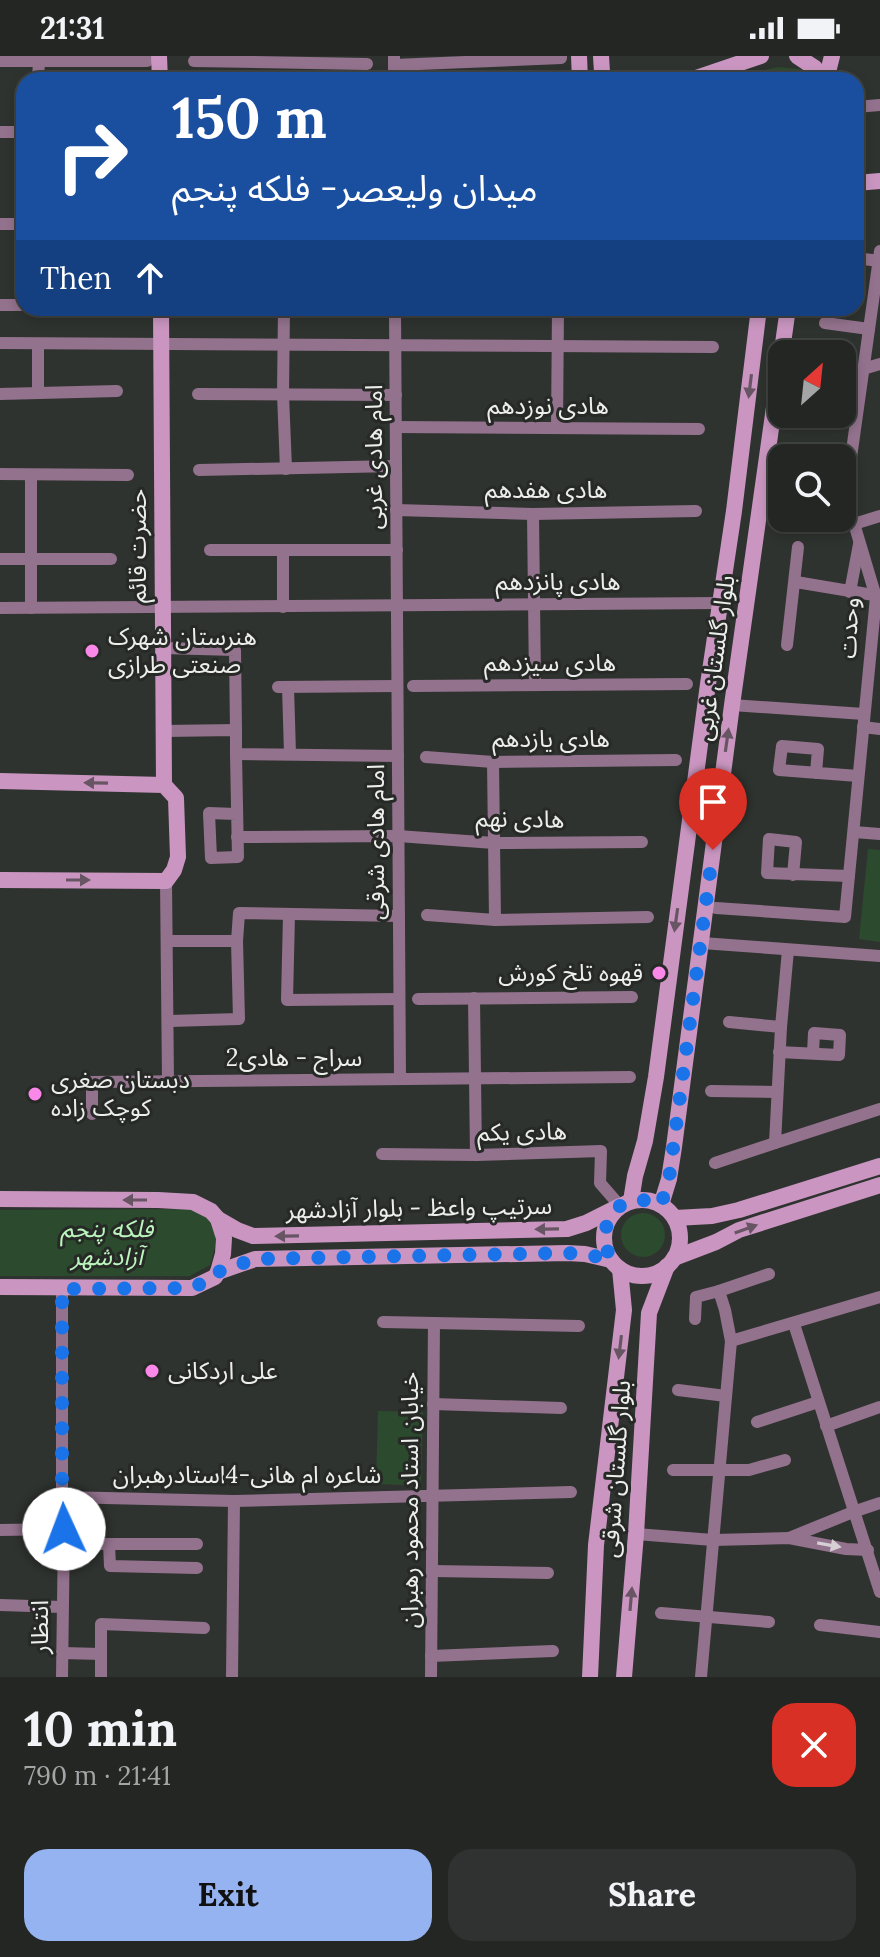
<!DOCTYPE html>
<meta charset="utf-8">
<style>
:root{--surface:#232623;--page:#2f3230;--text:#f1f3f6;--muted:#a3a5a6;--line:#404341;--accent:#95b2f1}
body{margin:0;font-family:Lora,"Noto Sans Arabic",serif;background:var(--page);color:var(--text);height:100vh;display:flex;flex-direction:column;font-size:30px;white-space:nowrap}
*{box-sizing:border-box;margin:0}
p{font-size:26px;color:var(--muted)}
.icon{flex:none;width:44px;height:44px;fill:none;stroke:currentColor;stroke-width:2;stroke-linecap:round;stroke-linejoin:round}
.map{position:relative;height:1621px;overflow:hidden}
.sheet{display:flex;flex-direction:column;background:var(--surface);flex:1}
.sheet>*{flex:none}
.banner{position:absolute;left:16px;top:16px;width:848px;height:244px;border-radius:24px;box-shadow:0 4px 12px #0003,0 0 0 2px var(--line);background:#1a4fa0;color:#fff;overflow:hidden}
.needle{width:52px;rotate:27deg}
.buttons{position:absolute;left:768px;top:284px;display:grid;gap:16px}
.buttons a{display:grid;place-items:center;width:88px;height:88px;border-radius:16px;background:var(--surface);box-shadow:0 4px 12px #0003,0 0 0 2px var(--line);font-size:40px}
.pin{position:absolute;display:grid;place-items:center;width:68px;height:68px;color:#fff;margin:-82px -34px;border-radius:50% 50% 50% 0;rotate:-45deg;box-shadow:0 0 8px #0007}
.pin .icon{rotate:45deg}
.me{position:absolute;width:88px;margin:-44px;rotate:358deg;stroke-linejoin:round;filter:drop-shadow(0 0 6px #0008)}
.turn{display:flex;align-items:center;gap:28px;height:168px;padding:0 24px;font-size:36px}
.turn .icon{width:104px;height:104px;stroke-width:2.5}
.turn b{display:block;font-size:56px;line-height:68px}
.then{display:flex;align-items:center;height:76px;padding:0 24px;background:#0003;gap:16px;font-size:30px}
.round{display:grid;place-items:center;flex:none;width:84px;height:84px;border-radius:24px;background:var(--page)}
.summary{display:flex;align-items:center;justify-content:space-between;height:136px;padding:0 24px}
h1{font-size:48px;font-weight:700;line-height:60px}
.action{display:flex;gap:16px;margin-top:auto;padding:16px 24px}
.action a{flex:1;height:92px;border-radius:24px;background:var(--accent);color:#111;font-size:32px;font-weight:700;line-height:92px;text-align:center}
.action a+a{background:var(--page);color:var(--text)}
.status{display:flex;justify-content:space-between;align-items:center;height:56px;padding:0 40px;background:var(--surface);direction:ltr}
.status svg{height:22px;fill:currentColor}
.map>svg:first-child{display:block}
</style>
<div class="status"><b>21:31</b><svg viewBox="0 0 49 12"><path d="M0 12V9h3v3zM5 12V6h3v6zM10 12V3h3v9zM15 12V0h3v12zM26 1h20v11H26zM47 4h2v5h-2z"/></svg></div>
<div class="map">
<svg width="880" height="1621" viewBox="0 0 880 1621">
<rect width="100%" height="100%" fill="#2f332f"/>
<g fill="#2c4a2e">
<path d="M778,11L801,13L809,24H722Z"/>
<path d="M868,793L880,794V886L859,883Z"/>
<path d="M202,1153L215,1166V1191L210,1209L190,1220H0V1154Z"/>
<circle cx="643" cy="1179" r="22"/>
<path d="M378,1355L423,1356L421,1430L376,1428Z"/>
</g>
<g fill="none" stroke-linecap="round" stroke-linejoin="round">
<g stroke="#93728d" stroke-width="12">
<path d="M394,0V24"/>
<path d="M0,5H147"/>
<path d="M194,5L367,8"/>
<path d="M394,9L561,2V0"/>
<path d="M38,24L39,5"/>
<path d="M856,51L880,49"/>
<path d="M0,76H24"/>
<path d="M0,168H24"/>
<path d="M856,202L879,205"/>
<path d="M0,249H24"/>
<path d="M284,252L283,338L286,413"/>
<path d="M395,252L400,1023"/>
<path d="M825,267L869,273"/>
<path d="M0,287L713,291"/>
<path d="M863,313L880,308"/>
<path d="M38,337V288"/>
<path d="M0,338L117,335"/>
<path d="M198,338L396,339"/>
<path d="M842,341L859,343"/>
<path d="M396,371L699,373"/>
<path d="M557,372L558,252"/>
<path d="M199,414L396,410"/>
<path d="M0,418L128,419"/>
<path d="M31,419V552"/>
<path d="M396,454L533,458L696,455"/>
<path d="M533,458L535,629"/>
<path d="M854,468L880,460"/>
<path d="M210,494H397"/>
<path d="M283,494V551"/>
<path d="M0,503H111"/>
<path d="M796,526L880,540"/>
<path d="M850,536L859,488"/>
<path d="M0,552L720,547"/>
<path d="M787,589L798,491"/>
<path d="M163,592L235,594L236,674"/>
<path d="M413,630L687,628"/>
<path d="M278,631L397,630"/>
<path d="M288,631L290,698"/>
<path d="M732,649L864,658"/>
<path d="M863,671L880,673"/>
<path d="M164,675L236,674V698L398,700"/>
<path d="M236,698L238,801L211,802L209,757L236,758"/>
<path d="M426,701L493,706L676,704"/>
<path d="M493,706L495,864"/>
<path d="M816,717L818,693L782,690L779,714L858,720"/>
<path d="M854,776L880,778"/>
<path d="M237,781L398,780L494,787L642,786"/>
<path d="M793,819L796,786L769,783L767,817L849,820"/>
<path d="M166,825L168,1025"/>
<path d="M716,852L845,861L876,541L847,444L848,423L880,195"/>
<path d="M289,859L287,944L399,943"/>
<path d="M427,859L495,864L648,861"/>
<path d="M167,885H237"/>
<path d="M702,887L880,900"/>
<path d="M788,894L781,971L775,1087L880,1053"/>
<path d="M474,942L476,1099"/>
<path d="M418,943L632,941"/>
<path d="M169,965L239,963L237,885L239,857L399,860"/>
<path d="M729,966L781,971"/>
<path d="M779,996L839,999L840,979L814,977L813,997"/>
<path d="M711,1035L777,1036"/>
<path d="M92,1058V1026L630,1021"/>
<path d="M382,1098L476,1099L601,1095L600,1127L620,1150"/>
<path d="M715,1107L775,1087"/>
<path d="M695,1263L696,1241L719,1235"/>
<path d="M383,1266L579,1270"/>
<path d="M794,1268L880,1536"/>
<path d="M731,1285L880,1241"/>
<path d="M678,1334L726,1340"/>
<path d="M433,1348L561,1352"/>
<path d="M757,1366L818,1346"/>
<path d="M826,1370L880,1351"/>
<path d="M673,1414H749L785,1404"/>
<path d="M62,1441L234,1445L571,1436"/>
<path d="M0,1474L64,1473"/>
<path d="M636,1478L713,1484L789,1482L846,1493L868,1494"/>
<path d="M789,1482L853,1456L880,1447"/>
<path d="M64,1488H197"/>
<path d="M109,1488L110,1510L197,1512"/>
<path d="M432,1515L548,1517"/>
<path d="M0,1549L62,1551"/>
<path d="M661,1557L769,1566"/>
<path d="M820,1569L880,1576"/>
<path d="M62,1597L101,1598V1568L204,1572"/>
<path d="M431,1600L553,1595"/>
<path d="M62,1621L64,1473L62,1441V1233"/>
<path d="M101,1621V1598"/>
<path d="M232,1621L234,1445"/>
<path d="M431,1621L434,1267"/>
<path d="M701,1621L731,1285L725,1254L719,1235L769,1218"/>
</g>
<g stroke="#ca96c1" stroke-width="16">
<path d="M159,0L160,24"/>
<path d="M579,0L580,24"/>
<path d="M601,0L602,16L607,24"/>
<path d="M797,0L815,12L818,24"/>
<path d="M690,24L761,0"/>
<path d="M826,24L832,0"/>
<path d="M856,127L880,125"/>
<path d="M161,252L164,729"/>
<path d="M0,725L164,729L176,742L178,801L174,814L166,825L0,824"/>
<path d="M0,1143L158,1144L193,1146L211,1155L218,1163L224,1182L223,1198L218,1216L215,1221L192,1232L0,1231"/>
<circle cx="642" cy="1182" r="38"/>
<path d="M631,1145L635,1120L645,1085L656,1021L708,628L734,455L759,252"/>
<path d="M661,1149L669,1123L674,1091L732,649L788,252"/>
<path d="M675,1162L712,1160L739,1154L880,1110"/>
<path d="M218,1163L237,1174L253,1180L567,1173L586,1167L620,1150"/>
<path d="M674,1202L716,1186L739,1174L880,1129"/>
<path d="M218,1216L255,1203L567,1197L585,1198L611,1204"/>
<path d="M590,1621L596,1489L624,1254L620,1213"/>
<path d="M624,1621L636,1478L649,1257L667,1210"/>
</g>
</g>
<defs><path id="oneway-solid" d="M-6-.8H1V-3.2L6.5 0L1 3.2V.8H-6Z" transform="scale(2)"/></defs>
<g fill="#685564">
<use href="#oneway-solid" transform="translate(750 330) rotate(97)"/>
<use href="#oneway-solid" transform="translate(727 684) rotate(-82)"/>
<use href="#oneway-solid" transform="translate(96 727) rotate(-179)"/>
<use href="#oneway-solid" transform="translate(78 824)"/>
<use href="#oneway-solid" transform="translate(676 864) rotate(98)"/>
<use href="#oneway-solid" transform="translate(135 1144) rotate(-180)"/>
<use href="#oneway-solid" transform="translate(547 1173) rotate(179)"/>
<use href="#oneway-solid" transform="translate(746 1173) rotate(-20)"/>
<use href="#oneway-solid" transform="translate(287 1180) rotate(179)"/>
<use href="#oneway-solid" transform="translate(620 1291) rotate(97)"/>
<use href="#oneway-solid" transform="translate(631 1543) rotate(-85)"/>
</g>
<use fill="#d6cfd4" href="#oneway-solid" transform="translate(829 1489) rotate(10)"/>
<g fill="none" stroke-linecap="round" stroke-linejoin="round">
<path stroke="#1a73e8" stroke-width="14" stroke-dasharray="0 25.2" d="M64,1473L62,1441V1233L192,1232L215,1221L218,1216L255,1203L567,1197L585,1198L611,1204C593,1166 620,1131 661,1149L669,1123L713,794"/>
</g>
<g fill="#f988e9" stroke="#262926" stroke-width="3">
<circle cx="92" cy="595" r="8"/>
<circle cx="659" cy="917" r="8"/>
<circle cx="35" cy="1038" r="8"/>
<circle cx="152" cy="1315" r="8"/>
</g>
<g text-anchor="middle" stroke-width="6" stroke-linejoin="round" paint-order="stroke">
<g font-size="24" fill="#eceeec" stroke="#262926">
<text x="548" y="358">هادی نوزدهم</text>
<text transform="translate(374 401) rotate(-90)" y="8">امام هادی غربی</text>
<text x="546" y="442">هادی هفدهم</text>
<text transform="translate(138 490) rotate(-90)" y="8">حضرت قائم</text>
<text x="558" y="534">هادی پانزدهم</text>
<text transform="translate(849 572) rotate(-87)" y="8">وحدت</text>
<text transform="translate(715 602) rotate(-82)" y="8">بلوار گلستان غربی</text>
<text x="550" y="615">هادی سیزدهم</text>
<text x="551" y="691">هادی یازدهم</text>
<text transform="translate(520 763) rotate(1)" y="8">هادی نهم</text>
<text transform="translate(376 786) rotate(-90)" y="8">امام هادی شرقی</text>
<text x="294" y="1010">سراج - هادی2</text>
<text transform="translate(522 1076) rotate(-1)" y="8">هادی یکم</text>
<text transform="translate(419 1152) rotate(-1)" y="8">سرتیپ واعظ - بلوار آزادشهر</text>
<text transform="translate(616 1413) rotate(-86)" y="8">بلوار گلستان شرقی</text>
<text x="247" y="1427">شاعره ام هانی-4استادرهبران</text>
<text transform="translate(410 1444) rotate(-90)" y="8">خیابان استاد محمود رهبران</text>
<text transform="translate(40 1571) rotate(-90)" y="8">انتظار</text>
</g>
<g font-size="24" fill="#eceeec" stroke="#262926" text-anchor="start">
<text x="108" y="589">هنرستان شهرک<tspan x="108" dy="28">صنعتی طرازی</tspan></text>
<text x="643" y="925" text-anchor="end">قهوه تلخ کورش</text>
<text x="51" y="1032">دبستان صغری<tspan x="51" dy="28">کوچک زاده</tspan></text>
<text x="168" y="1323">علی اردکانی</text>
</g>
<g font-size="24" font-style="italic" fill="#bcf5be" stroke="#262926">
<text x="107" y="1181">فلکه پنجم<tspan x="107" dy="28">آزادشهر</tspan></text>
</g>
</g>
</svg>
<div class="buttons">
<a><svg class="needle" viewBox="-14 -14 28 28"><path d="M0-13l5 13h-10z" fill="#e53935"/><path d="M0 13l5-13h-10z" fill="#a3a5a6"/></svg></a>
<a><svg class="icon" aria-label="search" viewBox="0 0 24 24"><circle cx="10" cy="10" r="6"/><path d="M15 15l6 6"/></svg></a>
</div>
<div class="pin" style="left:713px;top:794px;background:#d93025"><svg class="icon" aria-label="arrive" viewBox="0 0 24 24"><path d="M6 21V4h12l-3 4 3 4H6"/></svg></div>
<svg class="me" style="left:64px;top:1473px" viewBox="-20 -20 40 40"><circle r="19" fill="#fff"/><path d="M0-13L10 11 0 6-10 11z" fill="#1a73e8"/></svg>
<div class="banner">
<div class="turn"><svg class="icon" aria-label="right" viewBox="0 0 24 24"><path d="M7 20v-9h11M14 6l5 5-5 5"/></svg><div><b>150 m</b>میدان ولیعصر- فلکه پنجم</div></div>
<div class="then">Then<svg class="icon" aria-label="ahead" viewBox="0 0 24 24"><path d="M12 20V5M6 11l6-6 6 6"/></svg></div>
</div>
</div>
<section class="sheet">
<div class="summary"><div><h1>10 min</h1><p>790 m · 21:41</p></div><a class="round" style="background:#d93025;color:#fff"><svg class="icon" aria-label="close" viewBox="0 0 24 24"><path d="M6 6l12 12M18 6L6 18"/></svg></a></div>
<div class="action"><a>Exit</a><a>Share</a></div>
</section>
